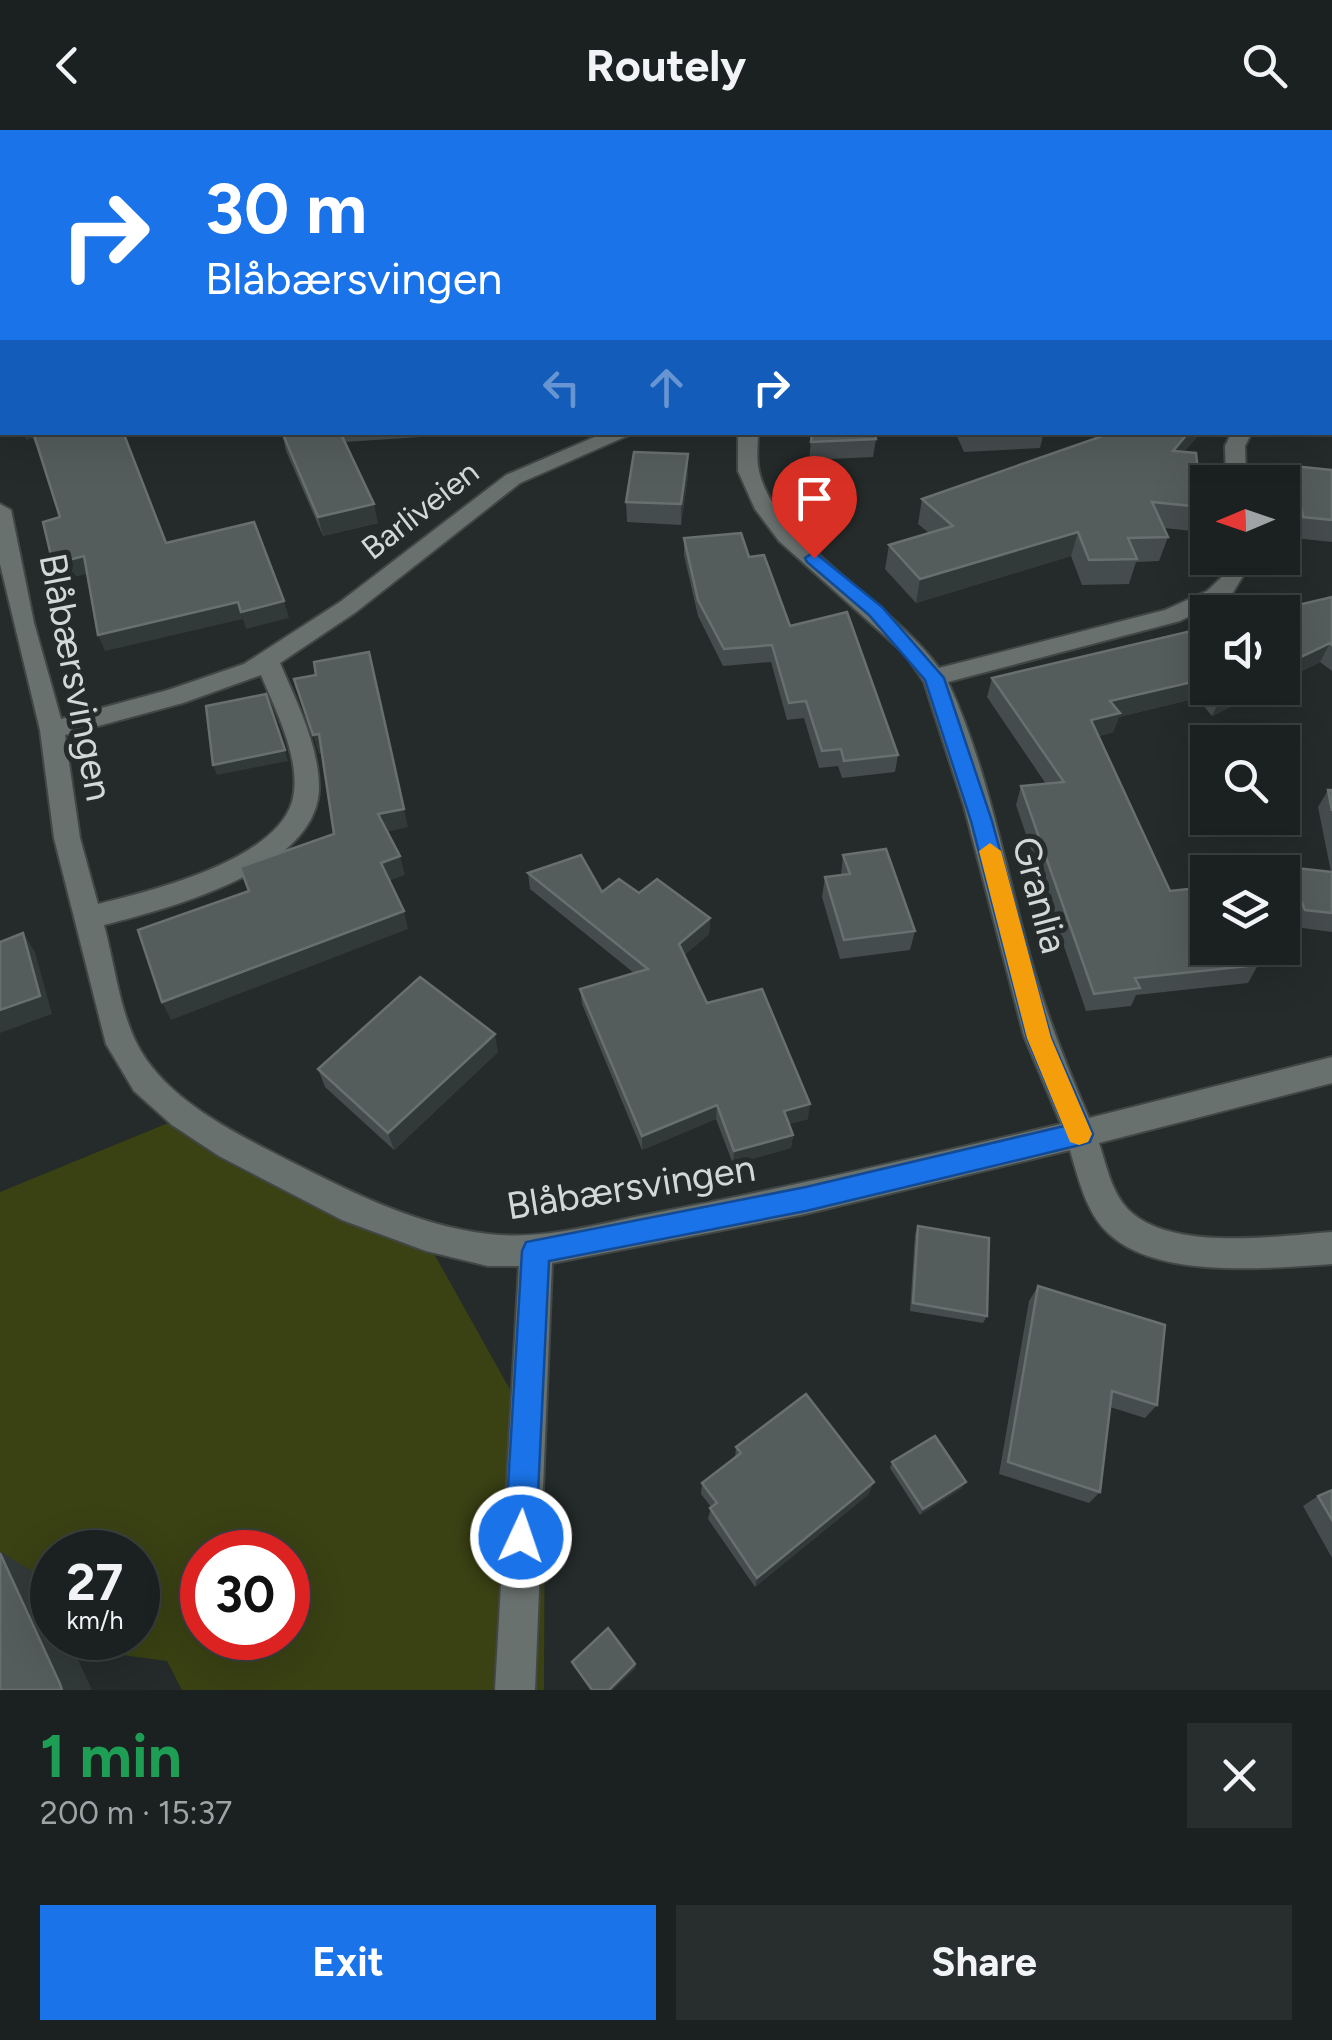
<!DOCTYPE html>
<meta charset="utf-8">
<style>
:root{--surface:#1b2020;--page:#282d2d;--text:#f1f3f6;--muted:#a0a3a5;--line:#393e3e;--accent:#1a73e8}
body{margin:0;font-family:Figtree,sans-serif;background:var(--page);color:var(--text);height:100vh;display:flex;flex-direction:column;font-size:38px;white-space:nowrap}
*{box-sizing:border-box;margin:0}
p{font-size:32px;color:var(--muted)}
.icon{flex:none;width:55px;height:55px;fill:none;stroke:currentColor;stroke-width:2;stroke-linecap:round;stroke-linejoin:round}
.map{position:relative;height:1560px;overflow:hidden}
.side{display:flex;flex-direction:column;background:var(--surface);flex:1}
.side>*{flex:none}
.hud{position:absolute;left:0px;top:0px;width:1332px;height:305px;box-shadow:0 10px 40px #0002,0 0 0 2px var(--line);background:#1a73e8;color:#fff;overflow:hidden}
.needle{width:65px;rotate:268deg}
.tools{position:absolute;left:1190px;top:335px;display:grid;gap:20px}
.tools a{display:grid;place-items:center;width:110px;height:110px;border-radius:0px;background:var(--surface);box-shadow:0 10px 40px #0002,0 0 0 2px var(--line);font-size:50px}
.speed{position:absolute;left:30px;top:1400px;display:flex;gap:20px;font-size:50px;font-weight:700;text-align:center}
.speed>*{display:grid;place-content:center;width:130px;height:130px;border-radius:50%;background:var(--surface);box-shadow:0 10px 40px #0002,0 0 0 2px var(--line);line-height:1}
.speed small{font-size:25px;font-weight:400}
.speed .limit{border:15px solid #d22;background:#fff;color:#111}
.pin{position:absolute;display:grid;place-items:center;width:85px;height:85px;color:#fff;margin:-102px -42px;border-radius:50% 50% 50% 0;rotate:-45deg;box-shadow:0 0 10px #0007}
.pin .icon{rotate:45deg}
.me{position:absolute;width:110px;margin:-55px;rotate:3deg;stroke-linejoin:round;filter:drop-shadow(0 0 8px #0008)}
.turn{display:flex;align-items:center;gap:35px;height:210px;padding:0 40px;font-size:45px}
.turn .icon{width:130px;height:130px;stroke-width:2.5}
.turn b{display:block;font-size:70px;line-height:85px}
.lanes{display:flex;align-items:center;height:95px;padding:0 40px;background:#0003;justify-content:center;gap:50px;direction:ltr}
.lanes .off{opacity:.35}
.round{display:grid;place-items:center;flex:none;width:105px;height:105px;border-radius:0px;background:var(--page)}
.headline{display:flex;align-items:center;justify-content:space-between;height:170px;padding:0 40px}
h1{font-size:60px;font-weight:700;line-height:75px;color:#1e9e55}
.action{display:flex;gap:20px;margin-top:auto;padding:20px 40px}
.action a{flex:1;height:115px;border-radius:0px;background:var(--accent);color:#fff;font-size:40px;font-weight:700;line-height:115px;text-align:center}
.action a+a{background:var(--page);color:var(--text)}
header{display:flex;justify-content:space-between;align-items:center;height:130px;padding:0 40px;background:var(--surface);font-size:45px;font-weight:700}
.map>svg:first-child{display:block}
</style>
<header><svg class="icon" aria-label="back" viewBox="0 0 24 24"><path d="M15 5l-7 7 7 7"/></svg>Routely<svg class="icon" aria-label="search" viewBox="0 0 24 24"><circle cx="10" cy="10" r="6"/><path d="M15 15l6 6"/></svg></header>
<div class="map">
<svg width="1332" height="1560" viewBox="0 0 1332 1560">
<rect width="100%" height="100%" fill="#242b2a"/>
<path fill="#3a4113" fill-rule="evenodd" d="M173,991L423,1104L545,1322L544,1560H182L167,1531L34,1513L0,1534V1062ZM52,1422H138V1508H52ZM202,1422H288V1508H202Z"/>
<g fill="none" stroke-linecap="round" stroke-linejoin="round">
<defs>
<g id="minor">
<path d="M712,0H738L739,2H713Z"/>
<rect x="0" y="81" width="2" height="10"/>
<path d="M606,302H636L520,353L356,482L280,533C296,571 319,615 319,658C318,740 167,779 104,795C114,832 119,877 136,912C162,965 225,998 276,1024C343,1058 412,1095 488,1104C545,1111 605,1092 660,1082C795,1056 928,1025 1061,994L1024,906L964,676L924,552L905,524L779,411L755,379L738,341V302H758C758,315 756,329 759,341C774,411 894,474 939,538L1165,480L1207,461L1223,446L1232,428H1254L1232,464L1180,491L948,552C985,631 1002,723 1025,808C1041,871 1063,928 1089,988L1332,927V953L1099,1013C1107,1037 1112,1066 1132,1083C1176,1121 1278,1106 1332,1102V1134C1270,1138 1157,1150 1108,1103C1086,1083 1078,1047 1070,1020L805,1084L552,1133L535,1560H495L519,1136H488L426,1121L342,1090L219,1026L172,995L134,961L106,914L54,708L40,600L0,434V374L11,380L34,493L61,589L168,560L244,534L340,472L506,345ZM261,545C276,581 303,633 292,672C274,731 151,761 98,774L80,708L65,605L183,573Z"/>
<path d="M1232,302H1252L1245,316L1246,352H1226L1225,316Z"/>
</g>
<path id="tertiary" d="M1326,0L1329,2"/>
</defs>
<use href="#minor" stroke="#404745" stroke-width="4"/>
<use href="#tertiary" stroke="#404745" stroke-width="32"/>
<use href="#minor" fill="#69716f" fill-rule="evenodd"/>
<use href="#tertiary" stroke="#69716f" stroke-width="28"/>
</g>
<g fill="#454c4d">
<path d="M741,0H1248L1252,2H746Z"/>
<path d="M1330,222H1332V267L1330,264Z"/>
<path d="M282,302H436V306L345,312L378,393L323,406L286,321Z"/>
<path d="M812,302L876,309L873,327L809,330Z"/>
<path d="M955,302H1044L1040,318L964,322Z"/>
<path d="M1201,302L1184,322L1202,377L1193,401L1164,398L1168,407L1159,431L1136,432L1129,454L1082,455L1071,426L916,473L885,439L889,415L929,403L918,394L922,369Z"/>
<path d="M688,324V345L681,395L627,392L626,372Z"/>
<path d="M1293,336L1332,340V412L1294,408L1285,357Z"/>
<path d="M684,408L749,427L790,496L898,625L895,642L842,648L838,636L819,638L804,588L787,590L771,532L723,536L698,486L684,425Z"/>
<path d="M1332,467V541L1320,532L1282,551V482Z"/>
<path d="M1208,497V558H1270L1212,586L1197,568L1119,587L1113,602L1099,606L1170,761L1208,818H1252H1250L1258,835L1248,853L1136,865L1131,876L1086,881L1016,675L1021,656L1046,654L987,567L992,548Z"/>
<path d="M1328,660H1332V802L1295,797L1282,767V744L1287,737L1331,742L1318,677Z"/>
<path d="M843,725L915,801L910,820L840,829L822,767L825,747L841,745Z"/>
<path d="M528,743L602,762L639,763L710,788L709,804L684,825L707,873L808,989L789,994L793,1005L791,1018L733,1034L716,989L642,1020L582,874L580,859L634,843L530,759Z"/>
<path d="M498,922L394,1020L325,957L318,939Z"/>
<path d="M918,1096L987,1186L983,1193L910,1181L915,1104Z"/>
<path d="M1038,1156L1157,1275L1145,1288L1110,1277L1100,1362L1089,1373L999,1344L1029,1171Z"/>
<path d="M736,1317L869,1364L755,1457L708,1389L711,1377L701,1364L702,1353L735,1328Z"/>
<path d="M892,1332L962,1358L920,1385L890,1338Z"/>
<path d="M1332,1360V1428L1303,1376L1318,1366Z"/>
</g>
<g fill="#313939">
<path d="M23,302H34L39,316H36L32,308L26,310Z"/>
<path d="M1189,302H1201L1164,345L1173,321Z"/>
<path d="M688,324V345L681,395V374Z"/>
<path d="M374,374L378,393L323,406L318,387Z"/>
<path d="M1078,402L1071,426L916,473L920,449Z"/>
<path d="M84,426L91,443L61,450L53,434Z"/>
<path d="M284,471L289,488L246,499L241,482Z"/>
<path d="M238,472L243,489L105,521L98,505Z"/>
<path d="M1330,513L1320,532L1282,551V536Z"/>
<path d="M369,522L408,697L382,703L378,684Z"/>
<path d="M1205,549L1197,568L1119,587L1113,602L1085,609L1091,590L1110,571Z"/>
<path d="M1240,558H1270L1212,586L1221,567Z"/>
<path d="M319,604L324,623L319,624L313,605Z"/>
<path d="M285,620L288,631L217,645L213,635Z"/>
<path d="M400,726L405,745L386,752L381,733Z"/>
<path d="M404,781L408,799L171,890L162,872Z"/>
<path d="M710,788L709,804L679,829V814Z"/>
<path d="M23,803L35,822L52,884L0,903V880Z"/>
<path d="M495,904L498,922L394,1020L388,1003Z"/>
<path d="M810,974L808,989L782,996L784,981Z"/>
<path d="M717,975L716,989L642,1020V1006Z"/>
<path d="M793,1005L791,1018L733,1034L734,1021Z"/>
<path d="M874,1352L869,1364L755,1457L757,1448Z"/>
<path d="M966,1352L962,1358L920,1385L923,1379Z"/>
<path d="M0,1421L37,1444L52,1476V1508H68L92,1560H62Z"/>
<path d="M635,1534L636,1538L613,1560H609Z"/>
</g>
<g fill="#545c5c" stroke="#686f6f" stroke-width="2.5">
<path d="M0,0H490L491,2H2V28L0,24Z"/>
<path d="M787,0H1248L1252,2H834L831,0L822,2H793Z"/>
<path d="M0,148H2V270L1,271Z"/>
<path d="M33,302H123L166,413L254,392L284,471L241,482L238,472L98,505L84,426L53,434L43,392L60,387Z"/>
<path d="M282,302H340L374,374L318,387Z"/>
<path d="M812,302H874L876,309L811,312Z"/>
<path d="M1114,302H1189L1173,321L1196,323L1202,377L1152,372L1168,407L1128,408L1137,429L1089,430L1078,402L920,449L889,415L953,396L922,369Z"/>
<path d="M634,322L688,324L681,374L626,372Z"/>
<path d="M1293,336L1332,340V390L1303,387Z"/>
<path d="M741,403L749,427L764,425L790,496L847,482L898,625L844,631L841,619L822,621L806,571L789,573L772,515L724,519L698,470L684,408Z"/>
<path d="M1332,467V515L1330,513L1282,536V482H1268Z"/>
<path d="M1208,497V551L1205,549L1110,571L1120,583L1091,590L1170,761L1208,757V818H1250L1258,835L1135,848L1140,858L1094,864L1021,656L1064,652L992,548Z"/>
<path d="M369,522L404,679L378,684L400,726L381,733L404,781L162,872L138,800L249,761L240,737L334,704L319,604L313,605L294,549L316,545L314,532Z"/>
<path d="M1213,558H1240L1221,567Z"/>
<path d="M266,564L285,620L213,635L206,576Z"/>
<path d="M1328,660H1332V681Z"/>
<path d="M886,719L915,801L844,810L825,747L850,744L843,725Z"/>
<path d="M581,725L602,762L619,749L639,763L657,749L710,788L679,814L707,873L762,859L810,974L784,981L793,1005L734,1021L717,975L642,1006L580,859L648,839L528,743Z"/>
<path d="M1287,737L1332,742V783L1305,780Z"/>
<path d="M23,803L40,866L0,880V812Z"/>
<path d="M420,847L495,904L388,1003L318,939Z"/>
<path d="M918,1096L989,1108L987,1186L913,1173Z"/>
<path d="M1038,1156L1165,1195L1157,1275L1112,1261L1100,1362L1008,1332Z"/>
<path d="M806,1264L874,1352L757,1448L710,1378L717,1373L702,1353L741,1323L736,1317Z"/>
<path d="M935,1306L966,1352L923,1379L892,1332Z"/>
<path d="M1332,1360V1390L1318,1366Z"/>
<path d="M0,1423L60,1554L62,1560H0Z"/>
<path d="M608,1498L635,1534L609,1560H592L572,1532Z"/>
</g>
<path fill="#1a73e8" stroke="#114b97" stroke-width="2.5" d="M814,422L882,477L944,548L992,691L1051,908L1093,1004L1090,1012L1080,1015L806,1081L549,1131L536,1407L532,1418L521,1422L510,1418L505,1407L522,1121L526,1112L806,1057L1064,996L1027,908L971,691L925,550L869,485L807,432L805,428Z"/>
<path fill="#f59e0b" d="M990,713L1001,721L1051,908L1092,1004L1088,1012L1079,1015L1070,1012L1027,908L979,721Z"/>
<g text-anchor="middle" stroke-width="10" stroke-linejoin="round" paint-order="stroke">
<g font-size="32" fill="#d3d8d7" stroke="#242b2a">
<text transform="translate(420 380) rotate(-38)" y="11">Barliveien</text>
</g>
<g font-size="38" fill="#d3d8d7" stroke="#242b2a">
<text transform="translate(76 547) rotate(79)" y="13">Blåbærsvingen</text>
<text transform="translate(1040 765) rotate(75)" y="13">Granlia</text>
<text transform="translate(631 1057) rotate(-9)" y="13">Blåbærsvingen</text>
</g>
</g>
</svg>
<div class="tools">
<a><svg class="needle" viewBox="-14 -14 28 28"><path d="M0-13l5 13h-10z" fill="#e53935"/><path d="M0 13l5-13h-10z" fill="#a0a3a5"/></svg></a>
<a><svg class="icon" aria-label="sound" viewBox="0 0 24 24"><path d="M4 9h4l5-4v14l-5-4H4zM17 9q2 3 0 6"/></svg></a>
<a><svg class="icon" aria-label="search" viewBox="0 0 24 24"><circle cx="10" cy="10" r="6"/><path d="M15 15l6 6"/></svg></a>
<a><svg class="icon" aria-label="layers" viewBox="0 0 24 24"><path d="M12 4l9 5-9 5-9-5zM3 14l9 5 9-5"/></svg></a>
</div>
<div class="speed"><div>27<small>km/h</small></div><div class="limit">30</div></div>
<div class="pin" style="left:814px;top:428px;background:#d93025"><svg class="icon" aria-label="arrive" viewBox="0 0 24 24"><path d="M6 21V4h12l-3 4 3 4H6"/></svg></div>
<svg class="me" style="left:521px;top:1407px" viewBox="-20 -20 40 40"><circle r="17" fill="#1a73e8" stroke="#fff" stroke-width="3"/><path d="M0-11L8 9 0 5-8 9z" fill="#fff"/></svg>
<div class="hud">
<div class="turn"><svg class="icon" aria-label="right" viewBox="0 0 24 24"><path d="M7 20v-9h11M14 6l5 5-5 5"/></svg><div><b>30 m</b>Blåbærsvingen</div></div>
<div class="lanes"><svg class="icon off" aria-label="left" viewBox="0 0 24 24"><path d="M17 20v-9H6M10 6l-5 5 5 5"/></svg><svg class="icon off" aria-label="ahead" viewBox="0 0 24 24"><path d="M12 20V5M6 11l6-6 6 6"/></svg><svg class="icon" aria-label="right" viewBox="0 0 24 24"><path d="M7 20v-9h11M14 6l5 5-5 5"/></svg></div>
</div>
</div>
<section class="side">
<div class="headline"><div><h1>1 min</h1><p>200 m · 15:37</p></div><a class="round"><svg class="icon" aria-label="close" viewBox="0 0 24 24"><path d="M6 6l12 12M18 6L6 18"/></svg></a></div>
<div class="action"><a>Exit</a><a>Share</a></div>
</section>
